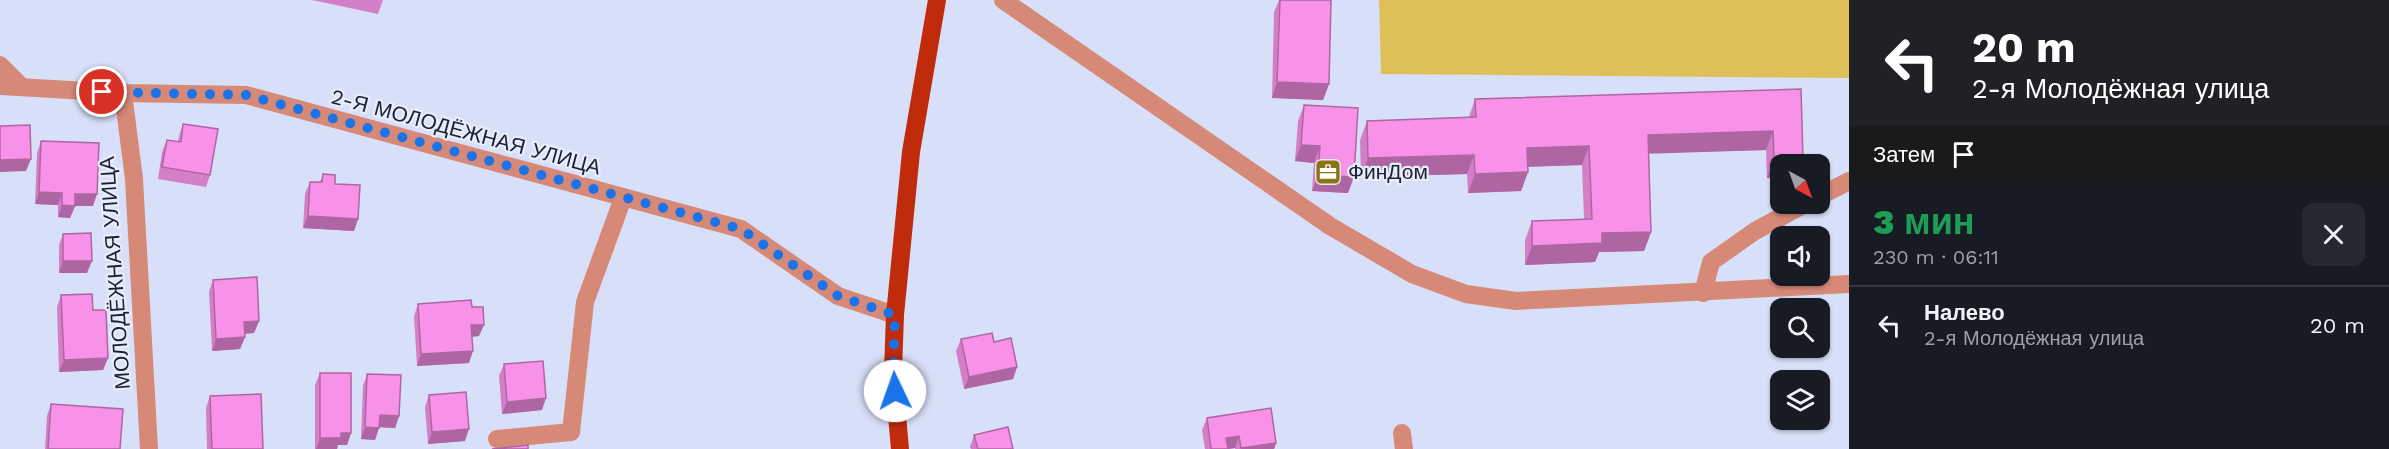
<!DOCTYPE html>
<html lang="ru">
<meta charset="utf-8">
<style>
:root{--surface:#171b24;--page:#242831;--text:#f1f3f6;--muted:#9ea1a6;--line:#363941}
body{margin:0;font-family:"Work Sans",sans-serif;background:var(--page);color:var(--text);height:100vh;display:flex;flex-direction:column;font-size:22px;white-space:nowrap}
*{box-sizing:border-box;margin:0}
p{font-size:20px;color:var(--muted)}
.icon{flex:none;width:33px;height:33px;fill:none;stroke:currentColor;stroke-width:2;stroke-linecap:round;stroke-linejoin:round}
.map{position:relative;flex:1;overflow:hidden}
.drawer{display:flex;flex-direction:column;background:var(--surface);width:540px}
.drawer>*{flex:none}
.guide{background:#202124;color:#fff;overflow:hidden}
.needle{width:39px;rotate:139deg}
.controls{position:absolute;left:1770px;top:154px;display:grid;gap:12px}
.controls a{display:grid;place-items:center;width:60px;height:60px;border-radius:12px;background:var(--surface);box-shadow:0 2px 4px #0004;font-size:30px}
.pin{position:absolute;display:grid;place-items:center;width:51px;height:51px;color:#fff;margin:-26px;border:3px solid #fff;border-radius:50%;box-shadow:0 2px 6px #0007}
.me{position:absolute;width:66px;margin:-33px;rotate:357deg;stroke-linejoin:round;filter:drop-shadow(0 0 4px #0008)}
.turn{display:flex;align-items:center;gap:21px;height:126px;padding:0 24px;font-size:27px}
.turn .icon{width:78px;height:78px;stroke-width:2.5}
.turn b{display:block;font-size:42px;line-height:51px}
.then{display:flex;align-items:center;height:57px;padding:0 24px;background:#0003;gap:12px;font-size:22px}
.round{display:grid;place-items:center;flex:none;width:63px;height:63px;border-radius:12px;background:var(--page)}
.headline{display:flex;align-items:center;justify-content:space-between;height:102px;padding:0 24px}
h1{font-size:36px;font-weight:800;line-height:45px;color:#1e9e55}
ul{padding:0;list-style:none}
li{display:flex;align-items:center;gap:18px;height:78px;padding:0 24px;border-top:2px solid var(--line)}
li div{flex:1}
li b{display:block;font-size:22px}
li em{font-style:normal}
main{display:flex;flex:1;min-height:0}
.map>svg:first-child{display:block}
</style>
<main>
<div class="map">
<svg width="1849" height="449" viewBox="0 0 1849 449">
<rect width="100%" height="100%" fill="#d8dff8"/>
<path fill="#dfc058" d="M1379,0H1849V78L1381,74Z"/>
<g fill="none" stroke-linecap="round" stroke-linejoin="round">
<g stroke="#d78978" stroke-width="18">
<path d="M1003,0L1330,226L1412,274L1466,294L1516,301L1849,284"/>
<path d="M0,65L20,85"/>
<path d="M0,86L123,93L246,95L741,229L838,296L895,315"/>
<path d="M123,93L134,179L149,449"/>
<path d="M1820,196L1849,181"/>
<path d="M1703,293L1711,262L1755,231L1805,204"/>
<path d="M1402,433L1404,449"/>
<path d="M497,439L571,432L585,302L623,198"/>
</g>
<path stroke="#c02b0c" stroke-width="18" d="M900,449L893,371L895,315L911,152L937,0"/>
</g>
<g fill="#d57ec8">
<path d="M312,0H383L378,14Z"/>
<path d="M1279,0H1331L1329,84L1323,100L1272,98L1274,12Z"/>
<path d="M1801,89L1780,165V177L1767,178L1766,150L1649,153L1651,232L1644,251L1599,252L1595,262L1525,265V240L1532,221L1584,219L1582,165L1527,167L1528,172L1521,191L1468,193L1467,174L1361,177L1360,140L1367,121L1469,117L1475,99Z"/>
<path d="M1304,105L1348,193L1312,191L1314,163L1295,161L1298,121Z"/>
<path d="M183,124L210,175L206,187L158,179L162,152L167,140L178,142L179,136Z"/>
<path d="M41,141L93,206H75L70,218L58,217V205L35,204L37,153Z"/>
<path d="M323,174L335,184L358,219L354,231L303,228L305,194L310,182H320Z"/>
<path d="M63,234L87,273H59V245Z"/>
<path d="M213,280L259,321L254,333L245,334V337L240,349L212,351L209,292Z"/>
<path d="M61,295L93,310L108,358L103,370L59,372L57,307Z"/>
<path d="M418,304L472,307L479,336L472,337L469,363L417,366L414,316Z"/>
<path d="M961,339L994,342L1017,367L1013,379L964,389L956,351Z"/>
<path d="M504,364L542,410L502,414L499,376Z"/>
<path d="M320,373L351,433L347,445H338L337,449H315V385Z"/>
<path d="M367,374L399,416L395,428L379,427L375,440L361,439L363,386Z"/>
<path d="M429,395L465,441L428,444L425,407Z"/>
<path d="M210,396L263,449H207L206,408Z"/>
<path d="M51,404L120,449H45L47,416Z"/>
<path d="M1207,418L1276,443L1274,449H1235V448L1228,449H1205L1202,430Z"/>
<path d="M974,435L1013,449H971L970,447Z"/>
</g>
<g fill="#ae66a3">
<path d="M1277,82L1329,84L1323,100L1272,98Z"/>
<path d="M1773,131L1766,150L1641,154L1648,135Z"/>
<path d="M1301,145L1320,146L1314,163L1295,161Z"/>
<path d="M1589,146L1582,165L1520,167L1527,148Z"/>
<path d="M1474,155L1467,174L1361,177L1368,158Z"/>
<path d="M1803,158L1801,165H1780V177L1767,178L1774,159Z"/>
<path d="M31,159L26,171L0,172V160Z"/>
<path d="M1528,172L1521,191L1468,193L1475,174Z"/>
<path d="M1318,175L1354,177L1348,193L1312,191Z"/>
<path d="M39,192L62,193L58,205L35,204Z"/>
<path d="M75,194H97L93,206H75L70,218L58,217L62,205Z"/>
<path d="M308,216L358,219L354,231L303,228Z"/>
<path d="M1651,232L1644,251L1599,252L1595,262L1525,265L1532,246L1602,233Z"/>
<path d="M63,261H92L87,273H59Z"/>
<path d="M259,321L254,333L240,334L244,322Z"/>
<path d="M471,325H484L479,336L467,337Z"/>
<path d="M245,337L240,349L212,351L216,339Z"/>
<path d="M473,351L469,363L417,366L421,354Z"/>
<path d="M108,358L103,370L59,372L64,360Z"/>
<path d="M1017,367L1013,379L964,389L969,377Z"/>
<path d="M546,398L542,410L502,414L507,402Z"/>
<path d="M380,415L399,416L395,428L375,427Z"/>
<path d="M365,427L379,428L375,440L361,439Z"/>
<path d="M469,429L465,441L428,444L432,432Z"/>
<path d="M341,433H351L347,445H338L337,449H316L320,438Z"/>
<path d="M1239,436L1235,448L1228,449L1226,438Z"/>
<path d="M1276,443L1274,449H1241V448Z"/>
</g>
<g fill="#f892e9" stroke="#ae66a3" stroke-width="1.5">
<path d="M1280,0H1331L1329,84L1277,82Z"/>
<path d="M1801,89L1803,158L1774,159L1773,131L1648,135L1651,232L1602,233V243L1532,246V221L1592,219L1589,146L1527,148L1528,172L1475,174L1474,155L1368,158L1367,121L1476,117L1475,99Z"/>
<path d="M1304,105L1358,108L1354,177L1318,175L1320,146L1301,145Z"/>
<path d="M183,124L218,129L210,175L162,167L167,140L181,142Z"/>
<path d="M30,125L31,159L0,160V126Z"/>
<path d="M41,141L99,143L97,194H75V206L62,205V193L39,192Z"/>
<path d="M323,174L335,175V184L360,185L358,219L308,216L310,182H322Z"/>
<path d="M91,233L92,261H63V234Z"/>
<path d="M257,277L259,321L244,322L245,337L216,339L213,280Z"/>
<path d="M92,294L93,310H106L108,358L64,360L61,295Z"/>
<path d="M471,300L472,307H483L484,325H471L473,351L421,354L418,304Z"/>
<path d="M992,333L994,342L1011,338L1017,367L969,377L961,339Z"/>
<path d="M543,361L546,398L507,402L504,364Z"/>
<path d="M320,373H351V433H341V438H320Z"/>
<path d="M367,374L401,375L399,416L380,415L379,428L365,427Z"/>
<path d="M466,392L469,429L432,432L429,395Z"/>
<path d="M261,394L263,449H212L210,396Z"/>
<path d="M51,404L123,409L120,449H48Z"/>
<path d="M1271,408L1276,443L1241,448L1239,436L1226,438L1228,449H1211L1207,418Z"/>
<path d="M1008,427L1013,449H978L974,435Z"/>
<path d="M528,445V449H492Z"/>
</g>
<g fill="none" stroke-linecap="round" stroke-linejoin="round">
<path stroke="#1a73e8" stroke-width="10" stroke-dasharray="0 18" d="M102,92L246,95L741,229L838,296L895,315L893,371L895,391"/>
</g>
<defs>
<symbol id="office-square" viewBox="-11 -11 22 22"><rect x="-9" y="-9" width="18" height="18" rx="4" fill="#8b7316" stroke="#e8edfe"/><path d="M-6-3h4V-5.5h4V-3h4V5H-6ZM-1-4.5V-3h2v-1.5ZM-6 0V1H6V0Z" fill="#fff"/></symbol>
</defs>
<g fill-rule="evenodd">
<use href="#office-square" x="1313" y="157" width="30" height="30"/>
</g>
<g text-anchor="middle" stroke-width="4.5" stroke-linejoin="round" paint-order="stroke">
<g font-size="21" fill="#1c202f" stroke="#e8edfe">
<text transform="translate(466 132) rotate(15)" y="7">2-Я МОЛОДЁЖНАЯ УЛИЦА</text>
<text transform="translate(115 273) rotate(-94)" y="7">МОЛОДЁЖНАЯ УЛИЦА</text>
</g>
<g font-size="21" fill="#1c202f" stroke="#e8edfe" text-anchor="start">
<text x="1348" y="179">ФинДом</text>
</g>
</g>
</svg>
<div class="controls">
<a><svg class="needle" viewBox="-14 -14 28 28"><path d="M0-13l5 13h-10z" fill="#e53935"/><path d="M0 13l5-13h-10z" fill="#9ea1a6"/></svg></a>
<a><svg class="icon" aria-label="sound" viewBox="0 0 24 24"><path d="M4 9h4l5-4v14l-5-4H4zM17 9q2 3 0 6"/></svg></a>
<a><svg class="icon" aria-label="search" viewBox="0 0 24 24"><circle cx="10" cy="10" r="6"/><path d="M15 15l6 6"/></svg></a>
<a><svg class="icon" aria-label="layers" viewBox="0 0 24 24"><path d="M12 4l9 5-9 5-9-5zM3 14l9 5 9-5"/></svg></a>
</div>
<div class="pin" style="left:102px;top:92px;background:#d93025"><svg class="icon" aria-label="arrive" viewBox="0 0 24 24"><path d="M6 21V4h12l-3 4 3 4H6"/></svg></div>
<svg class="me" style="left:895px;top:391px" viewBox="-20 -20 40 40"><circle r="19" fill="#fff"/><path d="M0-13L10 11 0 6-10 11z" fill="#1a73e8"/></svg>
</div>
<section class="drawer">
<div class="guide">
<div class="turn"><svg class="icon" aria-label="left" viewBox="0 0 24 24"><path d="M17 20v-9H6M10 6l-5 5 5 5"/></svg><div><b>20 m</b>2-я Молодёжная улица</div></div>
<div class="then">Затем<svg class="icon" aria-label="arrive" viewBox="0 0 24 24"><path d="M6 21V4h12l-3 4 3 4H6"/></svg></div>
</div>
<div class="headline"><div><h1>3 мин</h1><p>230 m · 06:11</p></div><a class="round"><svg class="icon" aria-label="close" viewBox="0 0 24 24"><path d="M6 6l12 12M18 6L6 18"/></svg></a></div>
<ul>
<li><svg class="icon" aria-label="left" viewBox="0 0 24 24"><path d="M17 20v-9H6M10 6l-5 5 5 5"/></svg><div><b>Налево</b><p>2-я Молодёжная улица</p></div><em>20 m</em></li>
</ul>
</section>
</main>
